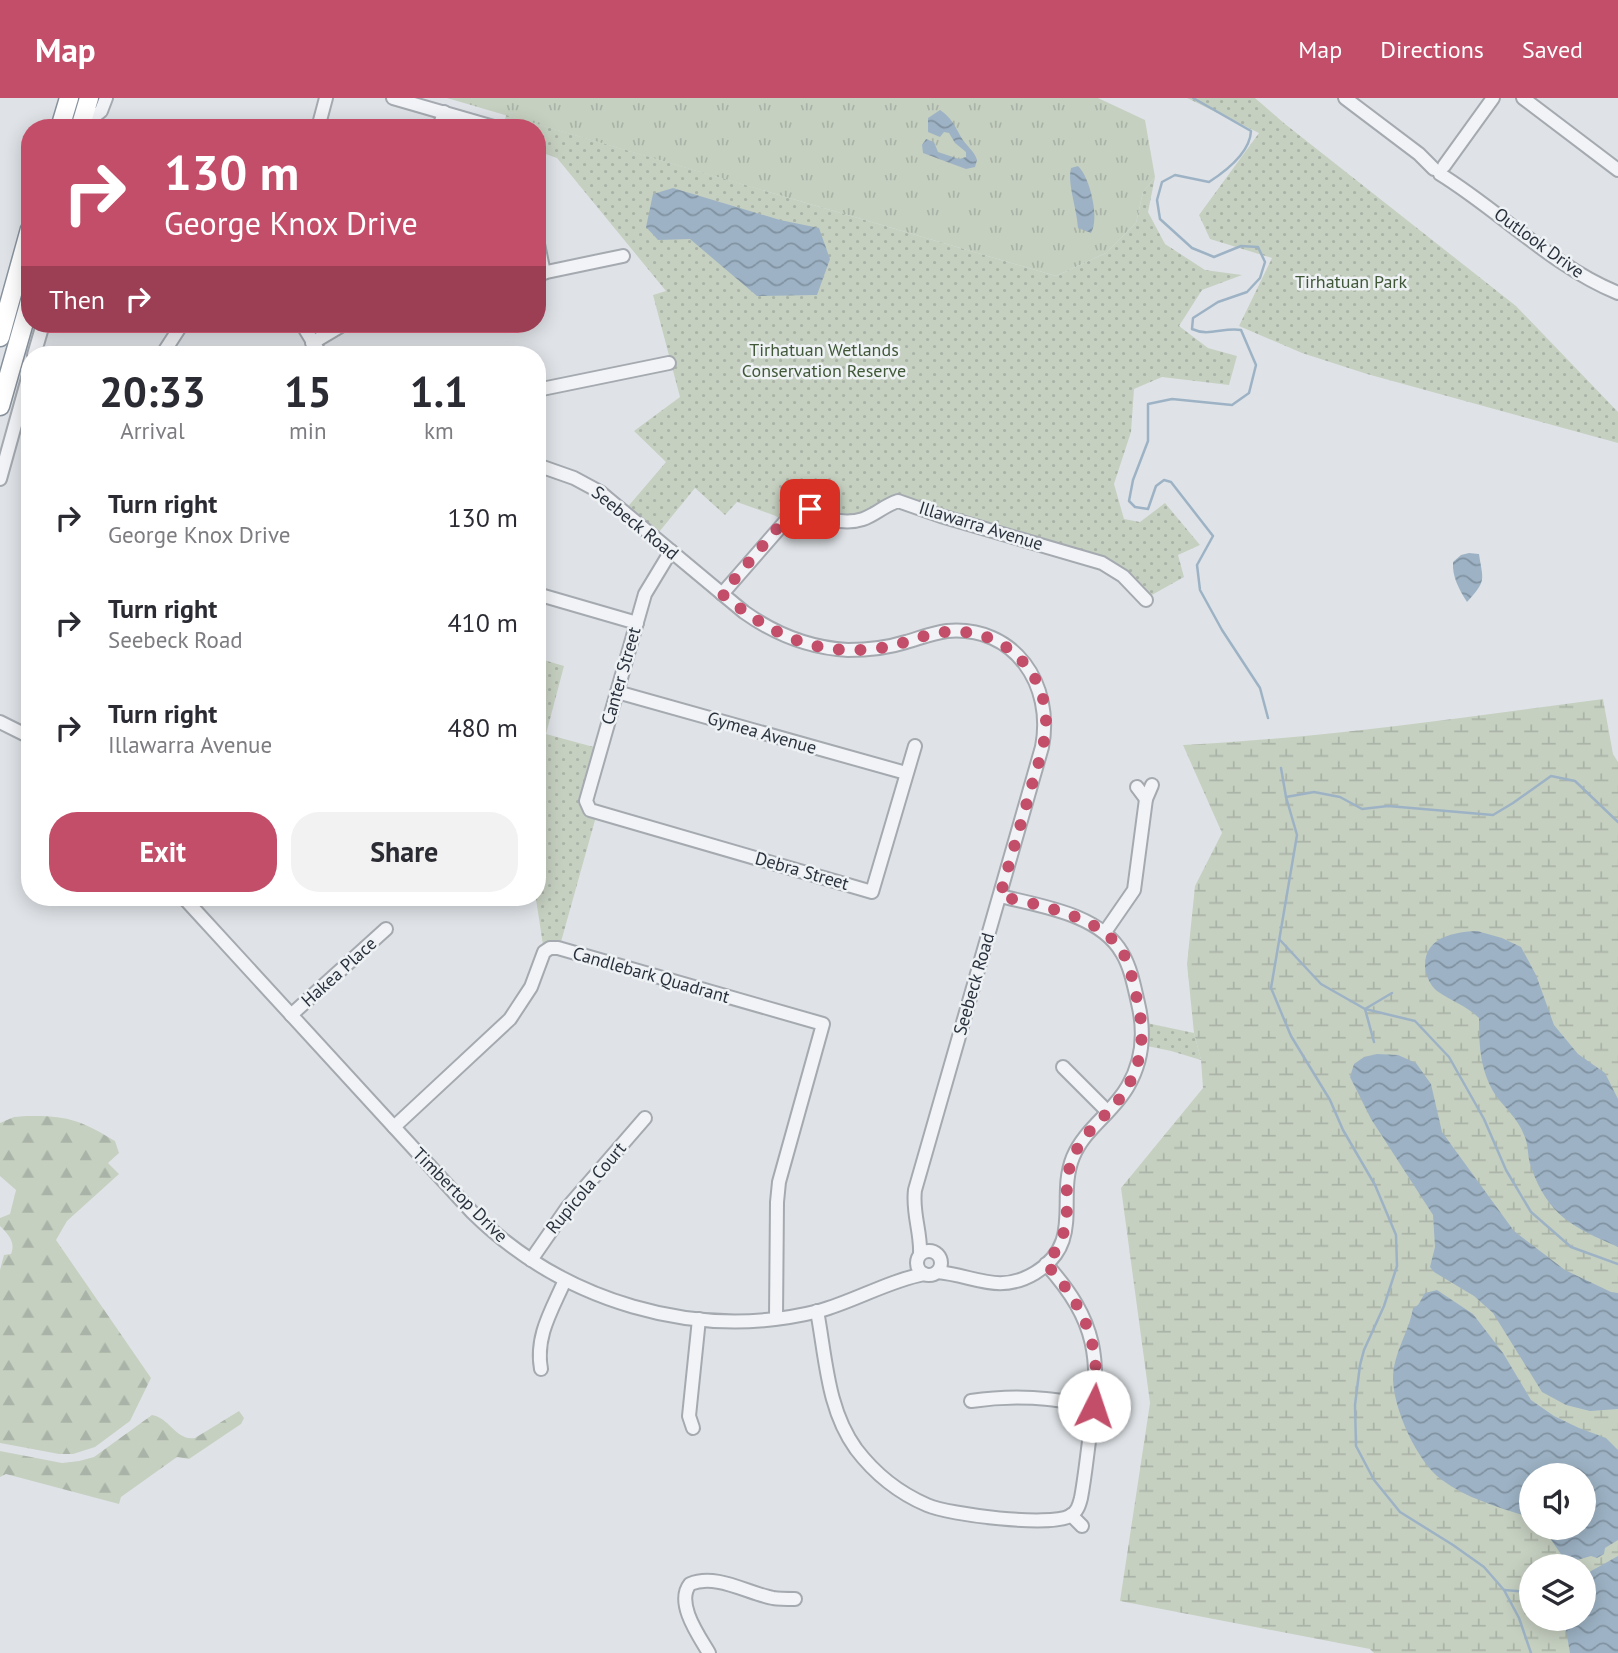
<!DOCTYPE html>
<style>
:root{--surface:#fff;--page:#f2f2f3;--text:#2b2b33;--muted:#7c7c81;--accent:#c34e69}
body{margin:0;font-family:"PT Sans",sans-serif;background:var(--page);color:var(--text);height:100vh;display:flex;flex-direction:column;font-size:26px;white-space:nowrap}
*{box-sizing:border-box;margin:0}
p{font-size:23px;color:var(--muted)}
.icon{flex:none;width:38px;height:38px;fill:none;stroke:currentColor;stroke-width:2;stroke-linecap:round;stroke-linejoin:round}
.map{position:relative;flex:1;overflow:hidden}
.panel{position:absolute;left:21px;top:248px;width:525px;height:560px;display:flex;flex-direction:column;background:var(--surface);border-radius:28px;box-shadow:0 4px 18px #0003}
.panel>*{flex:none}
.hud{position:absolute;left:21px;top:21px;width:525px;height:214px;border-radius:28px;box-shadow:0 4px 18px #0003;background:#c34e69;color:#fff;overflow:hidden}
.controls{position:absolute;left:1519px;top:1365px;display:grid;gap:14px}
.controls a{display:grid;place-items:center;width:77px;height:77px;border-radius:50%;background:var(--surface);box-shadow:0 4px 18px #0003;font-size:35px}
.pin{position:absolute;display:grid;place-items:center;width:60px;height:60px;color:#fff;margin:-30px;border-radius:14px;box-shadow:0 4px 10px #0006}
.me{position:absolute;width:77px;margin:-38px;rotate:4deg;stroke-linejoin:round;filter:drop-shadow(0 0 5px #0008)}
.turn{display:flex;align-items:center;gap:24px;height:147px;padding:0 28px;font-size:32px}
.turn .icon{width:91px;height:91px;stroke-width:2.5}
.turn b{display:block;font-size:49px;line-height:60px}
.then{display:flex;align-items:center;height:66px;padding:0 28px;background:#0003;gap:14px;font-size:26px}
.eta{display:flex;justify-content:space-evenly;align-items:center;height:119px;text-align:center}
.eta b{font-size:42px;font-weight:700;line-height:49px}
.button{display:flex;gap:14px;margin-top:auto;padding:14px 28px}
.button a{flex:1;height:80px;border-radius:28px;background:var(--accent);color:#fff;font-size:28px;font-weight:700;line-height:80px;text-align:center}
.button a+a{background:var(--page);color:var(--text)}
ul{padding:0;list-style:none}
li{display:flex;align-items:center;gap:21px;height:105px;padding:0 28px}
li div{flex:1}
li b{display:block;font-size:26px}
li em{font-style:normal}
header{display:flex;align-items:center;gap:42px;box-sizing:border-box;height:98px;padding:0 35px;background:var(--accent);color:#fff}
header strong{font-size:33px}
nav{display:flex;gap:38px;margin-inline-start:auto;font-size:24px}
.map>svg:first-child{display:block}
</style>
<header>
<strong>Map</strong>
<nav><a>Map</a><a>Directions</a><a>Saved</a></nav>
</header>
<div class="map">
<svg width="1618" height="1555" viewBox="0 0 1618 1555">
<defs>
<pattern id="grass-tufts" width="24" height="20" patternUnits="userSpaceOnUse" patternTransform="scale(1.75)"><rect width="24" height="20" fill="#c6d0c1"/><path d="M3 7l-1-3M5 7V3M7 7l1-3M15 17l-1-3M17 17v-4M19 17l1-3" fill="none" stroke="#aab3a7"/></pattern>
<pattern id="forest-firs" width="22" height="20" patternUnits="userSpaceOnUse" patternTransform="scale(1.75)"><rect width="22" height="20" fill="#c6d0c1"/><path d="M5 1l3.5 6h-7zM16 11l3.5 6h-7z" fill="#aab3a7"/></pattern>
<pattern id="wetland-marsh" width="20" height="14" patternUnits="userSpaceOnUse" patternTransform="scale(1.75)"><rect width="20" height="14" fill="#c6d0c1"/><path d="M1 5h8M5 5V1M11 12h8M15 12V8" fill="none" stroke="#aab3a7"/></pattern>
<pattern id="park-dots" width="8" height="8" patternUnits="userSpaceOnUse" patternTransform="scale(1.75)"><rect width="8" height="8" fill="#c6d0c1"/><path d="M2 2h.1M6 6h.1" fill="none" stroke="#aab3a7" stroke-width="1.8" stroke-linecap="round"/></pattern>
<pattern id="water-waves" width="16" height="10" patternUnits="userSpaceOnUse" patternTransform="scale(1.75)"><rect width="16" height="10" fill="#9db3c5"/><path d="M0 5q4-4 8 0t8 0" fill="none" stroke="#8092a1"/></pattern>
</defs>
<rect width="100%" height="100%" fill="#dfe3e7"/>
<path fill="url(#grass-tufts)" d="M447,0H1098L1145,22L1155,79L1143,94L1136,125L1106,155L1056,178Z"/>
<g fill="url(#forest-firs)">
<path d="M26,1018C66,1017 81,1022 115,1043L119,1055L108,1065L119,1076L67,1123L56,1142L151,1280L130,1323L95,1349L73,1356H59L0,1345V1172L4,1157L11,1156C16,1144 8,1136 0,1128V1120L10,1116L16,1092L0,1078V1025L14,1019Z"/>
<path d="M239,1313L244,1320L241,1326L189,1361L177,1359L121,1399L119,1406L6,1376L0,1379V1353L62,1365L79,1363L94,1359L152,1317C170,1320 176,1343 195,1340Z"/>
</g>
<path fill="url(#wetland-marsh)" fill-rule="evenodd" d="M1603,601L1613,656L1618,664V1555H1374L1370,1551L1120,1503L1150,1305L1121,1090L1203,990L1201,962L1194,935L1187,866L1195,788L1222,735L1183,647C1324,640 1464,619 1603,601ZM1531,1377H1584V1430H1531ZM1531,1468H1584V1521H1531Z"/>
<g fill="url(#park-dots)">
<path d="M1187,0H1255L1285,26L1516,208L1618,314V345L1367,276L1302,255L1239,228L1272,160L1210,141L1199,117L1259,35Z"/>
<path d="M506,17L1056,178L1106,155L1136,125L1143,94L1155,79L1148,114L1165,146L1205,172L1242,177L1202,192L1179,228L1208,250L1237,258L1229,287L1162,279L1134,291L1131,334L1114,386L1124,421L1140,424L1165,405L1200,447L1178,457L1184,479L1150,498L1123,478L905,404L856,423L808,410L783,424L776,418L737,404L725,417L695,390L655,439L625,412L666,364L634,333L680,299L653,197L666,193L557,60L537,53V30H503Z"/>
<path d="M537,560L564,568L546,636L601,651L586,703L597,715L559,851L544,854L536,801L533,800H537Z"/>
<path d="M1142,924L1194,935L1201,962L1171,953L1142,947Z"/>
</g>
<g fill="url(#water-waves)">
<path d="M940,12C951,19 955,28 961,39C966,48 974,52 977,62L975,69L966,71L923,55L922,47L926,41L934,44L938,54L959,61L966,59V54L955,45L949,35L944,34L940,39L928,34V20Z"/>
<path d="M1078,68C1090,79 1100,121 1091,135L1078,130C1077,111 1067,85 1071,70Z"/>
<path d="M673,90L780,122L819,130L830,161L817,197L757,198L690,141L658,142L646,129L653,96Z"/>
<path d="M1469,455L1479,456C1483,483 1487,482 1467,504C1459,491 1452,479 1453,464L1461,457Z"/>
<path d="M1477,833L1502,840L1521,849L1536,877L1554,927L1578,956L1605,975L1618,1001V1149C1573,1129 1548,1118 1531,1069C1527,1058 1529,1047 1524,1037C1518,1021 1506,1011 1496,998C1480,973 1479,948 1479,920C1467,908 1451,903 1437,893C1430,888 1426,877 1425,869C1424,839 1454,834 1477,833Z"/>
<path d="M1377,956L1398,957L1416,965L1431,986L1442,1034L1514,1133L1565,1172L1611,1194L1618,1195V1311L1590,1313L1566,1307L1542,1294L1493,1215L1474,1198L1434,1174L1430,1169L1435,1149L1433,1117L1371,1021L1350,979L1354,966L1364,959Z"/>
<path d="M1437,1192L1473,1216L1503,1255L1531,1302L1554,1318L1579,1330L1606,1340L1618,1352V1442L1605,1450L1604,1456L1597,1460L1591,1458L1567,1465L1543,1430H1584V1377H1531V1420C1502,1410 1467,1401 1442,1382C1417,1364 1394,1312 1393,1282C1393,1254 1409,1235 1413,1210L1418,1207L1425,1195Z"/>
<path d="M1618,1458V1555H1570L1564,1521H1584V1477Z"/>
</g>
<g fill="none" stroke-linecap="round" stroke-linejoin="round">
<g stroke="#9db3c5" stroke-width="2.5">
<path d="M1193,0L1251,33C1250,55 1226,73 1209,84L1175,77L1162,84L1157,102L1160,121L1192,150L1214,159L1241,148L1258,149L1265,164L1260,180L1247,194L1218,204L1193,220L1192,231C1209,239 1223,229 1241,232L1256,267L1249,295L1232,307L1172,301L1148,306V343L1133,382L1129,403L1135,409L1148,411L1156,388L1164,382L1171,384L1213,438L1197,467L1200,492L1222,532L1260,590L1268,620"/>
<path d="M1281,670L1286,699L1314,694L1340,699L1362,711L1388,708L1493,717L1513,705L1551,678L1575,683L1618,724"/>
<path d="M1286,699L1297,737L1271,890L1291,938L1330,1002L1343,1032L1375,1087L1396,1137L1397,1168L1384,1208L1364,1252L1360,1267L1355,1307L1356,1348L1374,1382L1400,1414L1453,1447L1484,1469L1504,1492L1519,1520L1531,1555"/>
<path d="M1280,842L1321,886L1365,911L1415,923L1449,959L1484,1021L1506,1072L1531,1114L1571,1149L1618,1166"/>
<path d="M1374,944L1365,911L1392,895"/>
<path d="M1504,1492L1531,1494"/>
</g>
<defs>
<g id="minor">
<path d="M393,0L497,30"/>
<path d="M1345,0L1419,56L1434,71"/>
<path d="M1523,0L1618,72"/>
<path d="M80,30L101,13L106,0"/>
<path d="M318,30L326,0"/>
<path d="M439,30L444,14"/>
<path d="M1444,68L1493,0"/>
<path d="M1440,76C1500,113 1552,168 1618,195"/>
<path d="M537,141L544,175"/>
<path d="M537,176L623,158"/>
<path d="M302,226L321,257"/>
<path d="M312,245L344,226"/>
<path d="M34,257L43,226"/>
<path d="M162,257L182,226"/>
<path d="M537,292L669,265"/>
<path d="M537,367L574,380L600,394L744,514C775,536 809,550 848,552C867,552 887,550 906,544C920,540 932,535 947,533C1015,527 1054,587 1042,649L915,1092C912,1114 921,1134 920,1155"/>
<path d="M0,381L30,273"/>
<path d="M671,453L645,496L586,703L590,712L872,794L915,648"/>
<path d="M537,496L637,525"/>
<path d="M722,496L797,410C812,407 825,422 840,423C870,426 875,411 898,403L941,418L1102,465L1123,478L1146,502"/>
<path d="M617,594L906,675"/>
<path d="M0,624L30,639"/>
<path d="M1137,689L1146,701"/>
<path d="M184,800L472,1114C562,1203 695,1244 819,1213C855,1203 888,1183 924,1176"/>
<path d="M1105,834L1134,792L1146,701L1152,687"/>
<path d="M291,917L386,831"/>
<path d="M1063,969L1107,1013"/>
<path d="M394,1029L510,921L531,889L544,854L550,850H558L823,926L779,1084L777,1104L776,1220"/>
<circle cx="929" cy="1165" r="12"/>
<path d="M531,1162L567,1110L645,1020"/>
<path d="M937,1174C974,1177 998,1197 1035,1175C1085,1144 1056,1101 1073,1059C1085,1030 1113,1015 1128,988C1143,962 1145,934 1138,905C1134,888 1131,870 1122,855C1100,816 1040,808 1000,798"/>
<path d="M817,1213C826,1260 827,1311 856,1351C875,1376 899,1395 927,1407C950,1417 1049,1429 1070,1418C1077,1414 1079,1408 1081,1400C1085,1379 1087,1357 1090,1336C1101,1261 1098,1224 1046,1166"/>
<path d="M541,1271C535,1238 552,1212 565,1182"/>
<path d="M971,1303C1016,1296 1050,1300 1094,1308"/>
<path d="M693,1330L689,1318L699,1221"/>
<path d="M1071,1417L1082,1428"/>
<path d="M709,1555C699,1538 675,1505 690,1486C716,1475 747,1495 773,1500C780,1501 788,1501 795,1501"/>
</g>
<g id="highway">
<path d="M60,30L69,0"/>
<path d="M80,30L89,0"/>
<path d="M0,239L30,131"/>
<path d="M0,308L30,203"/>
</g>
</defs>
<use href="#minor" stroke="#a5aab1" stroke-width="16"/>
<use href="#highway" stroke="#88929d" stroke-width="21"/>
<use href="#minor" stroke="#f2f3f6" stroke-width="12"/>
<use href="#highway" stroke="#fff" stroke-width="18"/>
</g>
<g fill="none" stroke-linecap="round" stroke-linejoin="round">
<path stroke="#c34e69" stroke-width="12" stroke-dasharray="0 21.6" d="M810,411L800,409L791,414L722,496C755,523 789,546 834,551C851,553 870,552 887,549C903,546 917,539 933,536C966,528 1002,539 1024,565C1038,580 1046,603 1046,623C1046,646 1037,669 1031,690C1021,726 1010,762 1000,798C1040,808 1101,817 1123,855C1131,869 1133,885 1137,901C1144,930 1144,957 1130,984C1117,1012 1088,1027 1075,1055C1055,1097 1083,1121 1046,1166C1086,1209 1102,1250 1094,1308"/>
</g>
<g text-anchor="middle" stroke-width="5" stroke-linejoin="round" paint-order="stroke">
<g font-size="18" fill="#29323d" stroke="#eff2f5">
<text transform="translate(1539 145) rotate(36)" y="6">Outlook Drive</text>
<text transform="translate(635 425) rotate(39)" y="6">Seebeck Road</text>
<text transform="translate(981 428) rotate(17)" y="6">Illawarra Avenue</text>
<text transform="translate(621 578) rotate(-74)" y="6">Canter Street</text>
<text transform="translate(762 635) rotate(16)" y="6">Gymea Avenue</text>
<text transform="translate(802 773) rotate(16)" y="6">Debra Street</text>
<text transform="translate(339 874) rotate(-42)" y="6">Hakea Place</text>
<text transform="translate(651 877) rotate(16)" y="6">Candlebark Quadrant</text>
<text transform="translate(974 886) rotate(-74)" y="6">Seebeck Road</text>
<text transform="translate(586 1090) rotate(-50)" y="6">Rupicola Court</text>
<text transform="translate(460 1097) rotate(45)" y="6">Timbertop Drive</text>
</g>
<g font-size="18" fill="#405838" stroke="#eff2f5">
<text x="1351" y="190">Tirhatuan Park</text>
<text x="824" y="258">Tirhatuan Wetlands<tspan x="824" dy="21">Conservation Reserve</tspan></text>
</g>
</g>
</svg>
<div class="controls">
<a><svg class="icon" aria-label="sound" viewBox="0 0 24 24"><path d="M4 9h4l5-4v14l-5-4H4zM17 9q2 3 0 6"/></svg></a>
<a><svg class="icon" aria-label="layers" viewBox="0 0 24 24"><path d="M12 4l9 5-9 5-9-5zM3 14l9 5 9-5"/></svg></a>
</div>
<div class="pin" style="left:810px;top:411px;background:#d93025"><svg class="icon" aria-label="arrive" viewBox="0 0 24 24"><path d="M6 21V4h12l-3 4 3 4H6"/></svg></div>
<svg class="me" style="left:1094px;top:1308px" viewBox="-20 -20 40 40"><circle r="19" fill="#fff"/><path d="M0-13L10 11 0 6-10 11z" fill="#c34e69"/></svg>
<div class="hud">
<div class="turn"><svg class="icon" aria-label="right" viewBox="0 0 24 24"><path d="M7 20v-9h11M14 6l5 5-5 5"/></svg><div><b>130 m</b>George Knox Drive</div></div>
<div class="then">Then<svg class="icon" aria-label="right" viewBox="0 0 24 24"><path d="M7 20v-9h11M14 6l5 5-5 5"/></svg></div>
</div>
<section class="panel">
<div class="eta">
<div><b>20:33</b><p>Arrival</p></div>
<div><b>15</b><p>min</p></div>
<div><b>1.1</b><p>km</p></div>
</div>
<ul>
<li><svg class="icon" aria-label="right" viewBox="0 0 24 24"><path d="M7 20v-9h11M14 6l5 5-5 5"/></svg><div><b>Turn right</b><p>George Knox Drive</p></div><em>130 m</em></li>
<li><svg class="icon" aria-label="right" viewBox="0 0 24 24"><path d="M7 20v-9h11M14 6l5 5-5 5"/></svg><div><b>Turn right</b><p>Seebeck Road</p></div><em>410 m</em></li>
<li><svg class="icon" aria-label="right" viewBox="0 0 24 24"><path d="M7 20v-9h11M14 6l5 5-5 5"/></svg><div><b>Turn right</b><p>Illawarra Avenue</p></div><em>480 m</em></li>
</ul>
<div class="button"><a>Exit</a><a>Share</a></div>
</section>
</div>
